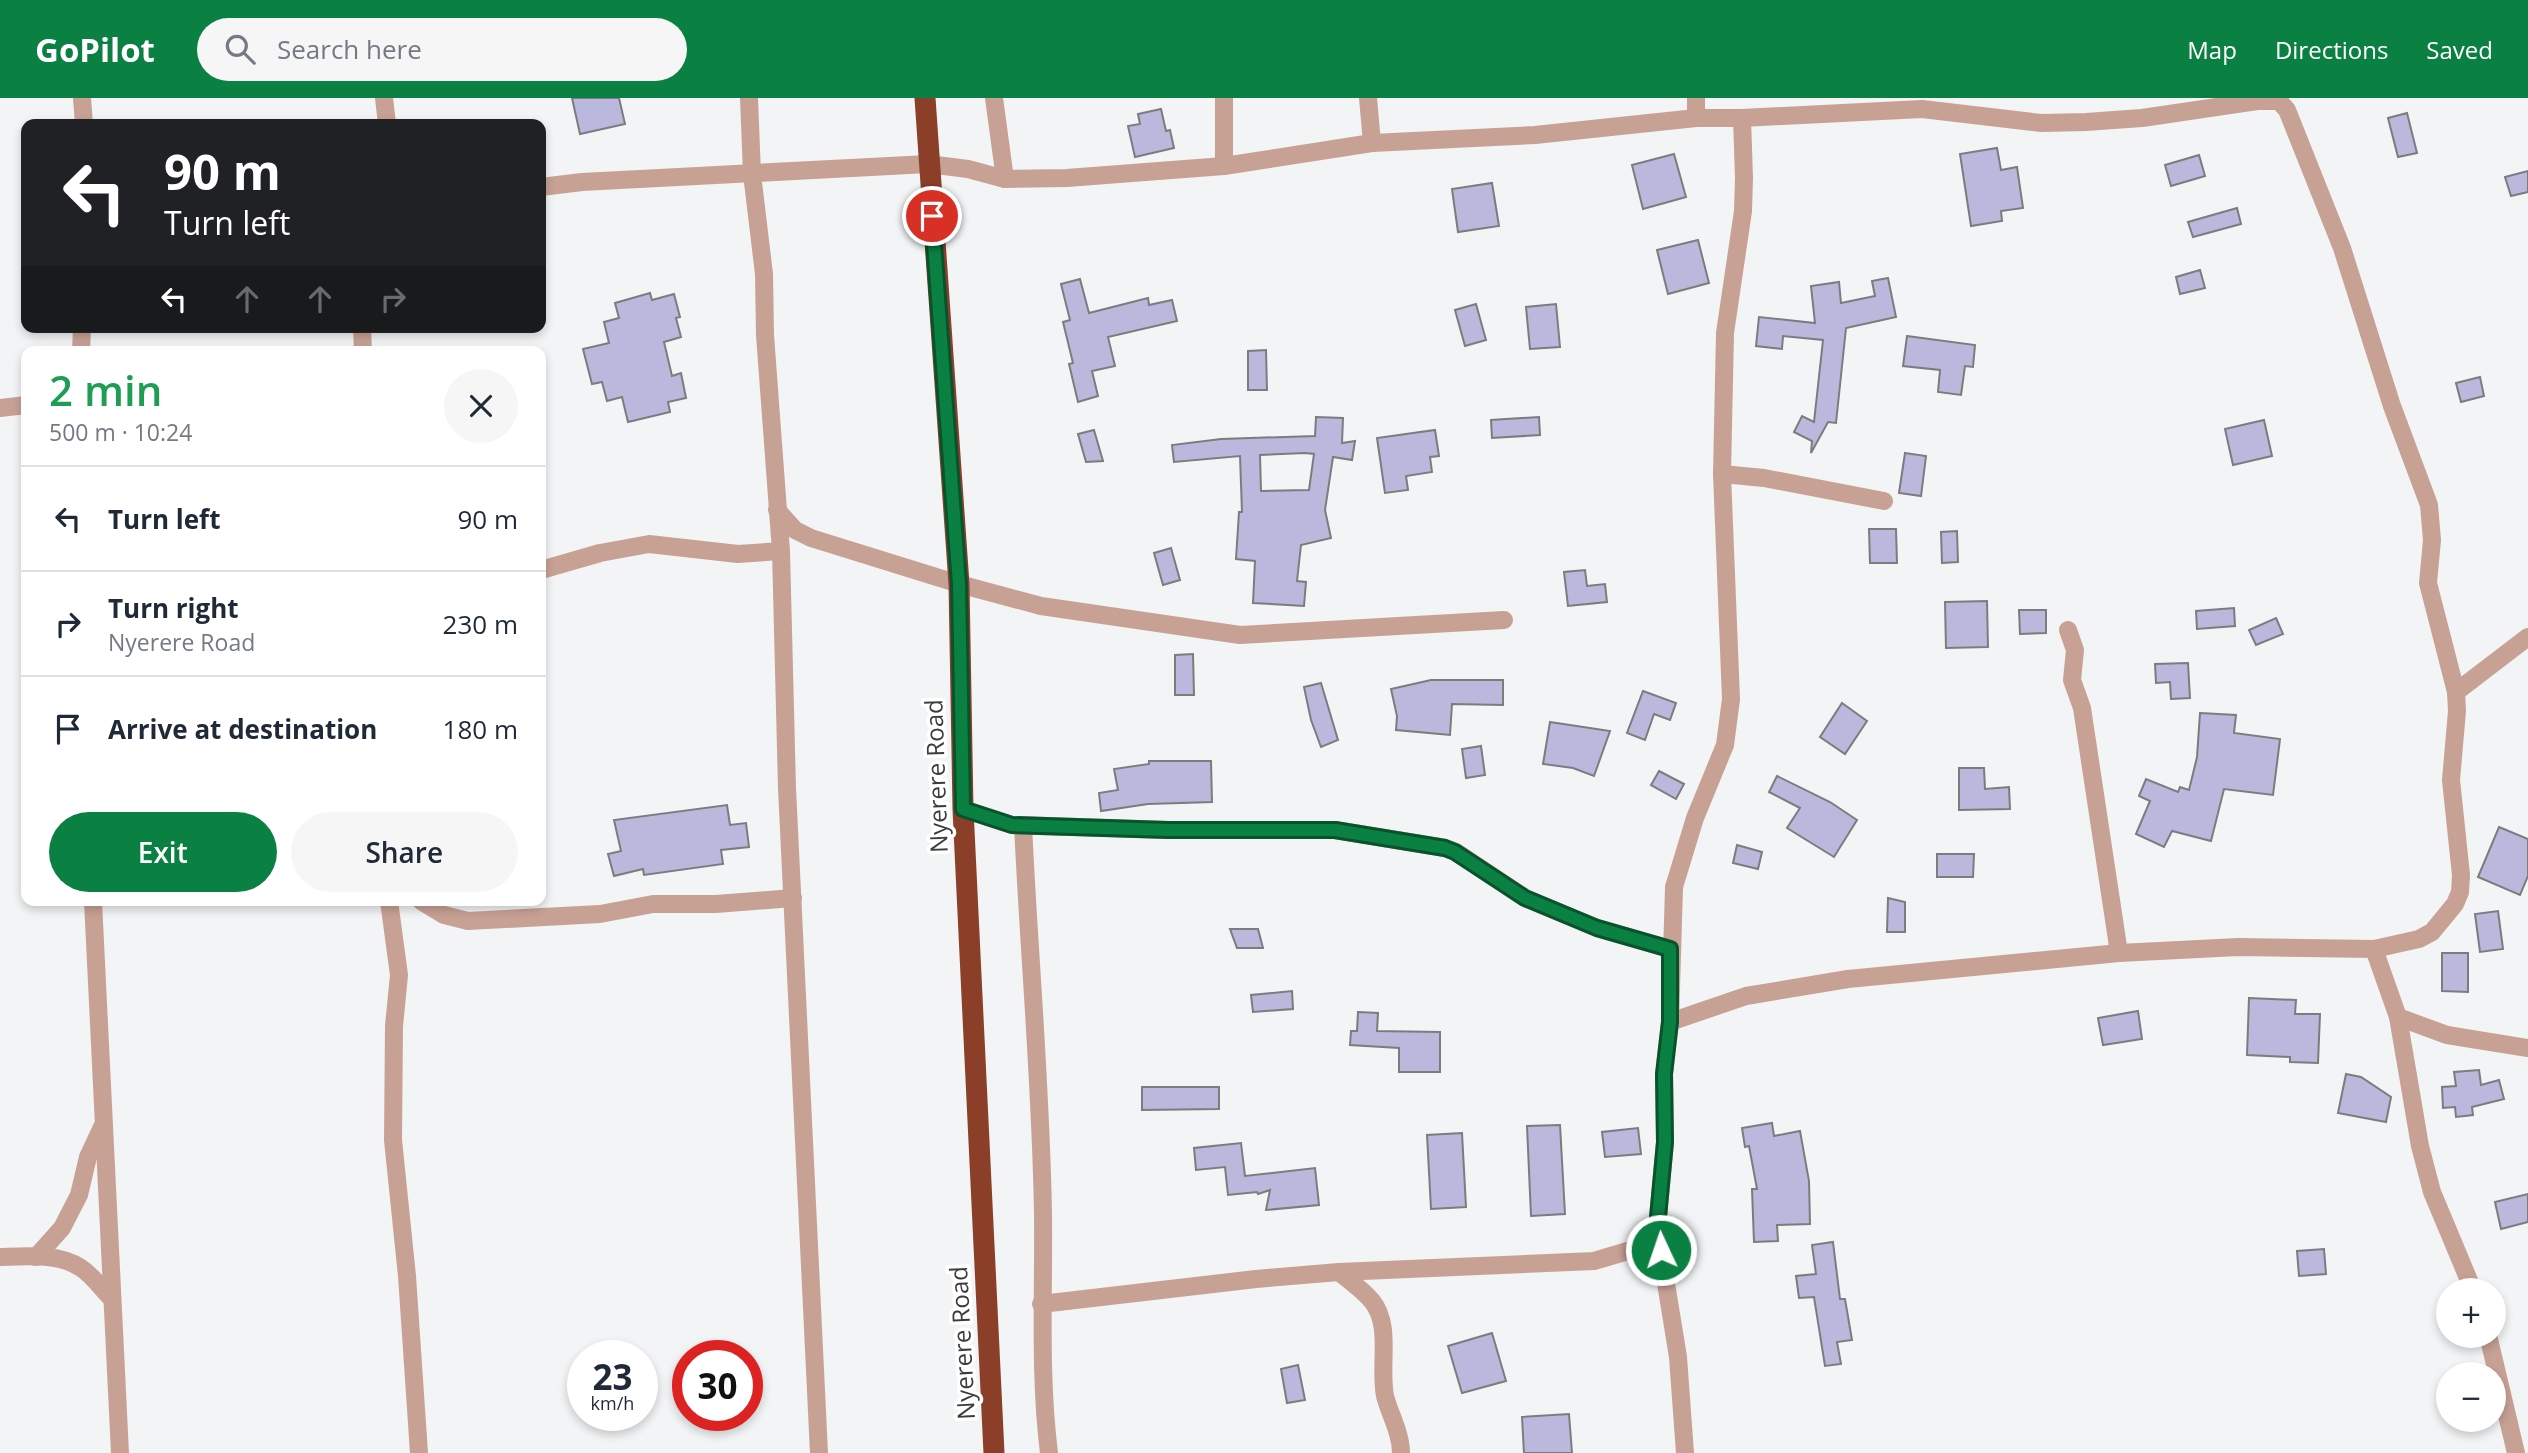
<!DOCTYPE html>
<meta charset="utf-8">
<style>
:root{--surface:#fff;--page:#f6f6f7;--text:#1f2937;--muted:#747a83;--line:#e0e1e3;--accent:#0b8043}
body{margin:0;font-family:"Open Sans",sans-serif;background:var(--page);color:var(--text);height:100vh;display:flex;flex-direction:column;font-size:26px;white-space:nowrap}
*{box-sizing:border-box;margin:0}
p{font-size:23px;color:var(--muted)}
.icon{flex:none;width:38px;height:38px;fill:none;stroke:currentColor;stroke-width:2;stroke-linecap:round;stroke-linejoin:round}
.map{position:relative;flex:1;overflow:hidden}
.panel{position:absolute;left:21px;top:248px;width:525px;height:560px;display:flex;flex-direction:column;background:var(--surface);border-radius:14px;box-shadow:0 4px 10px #0003}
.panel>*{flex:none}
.top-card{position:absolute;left:21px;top:21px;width:525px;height:214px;border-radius:14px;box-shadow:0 4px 10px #0003;background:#202124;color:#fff;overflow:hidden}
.buttons{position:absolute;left:2436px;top:1180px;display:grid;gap:14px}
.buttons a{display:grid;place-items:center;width:70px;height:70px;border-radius:50%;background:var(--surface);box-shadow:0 4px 10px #0003;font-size:35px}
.speed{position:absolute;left:567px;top:1242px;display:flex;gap:14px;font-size:35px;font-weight:700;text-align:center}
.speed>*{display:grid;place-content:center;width:91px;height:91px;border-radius:50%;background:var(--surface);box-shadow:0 4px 10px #0003;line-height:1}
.speed small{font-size:18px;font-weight:400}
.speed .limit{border:10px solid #d22;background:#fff;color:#111}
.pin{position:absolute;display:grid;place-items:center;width:60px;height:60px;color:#fff;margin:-30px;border:4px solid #fff;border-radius:50%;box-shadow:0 2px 7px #0007}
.me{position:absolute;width:77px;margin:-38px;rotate:357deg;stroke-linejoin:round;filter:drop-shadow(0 0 5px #0008)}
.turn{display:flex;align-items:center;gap:24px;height:147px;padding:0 28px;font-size:32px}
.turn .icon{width:91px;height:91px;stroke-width:2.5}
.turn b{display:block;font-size:49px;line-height:60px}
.lanes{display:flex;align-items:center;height:66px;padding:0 28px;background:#0003;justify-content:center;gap:35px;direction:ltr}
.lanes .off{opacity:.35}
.round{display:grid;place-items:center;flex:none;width:74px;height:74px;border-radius:37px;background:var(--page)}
.headline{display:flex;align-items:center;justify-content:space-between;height:119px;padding:0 28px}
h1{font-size:42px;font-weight:600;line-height:52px;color:#1e9e55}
.button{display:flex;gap:14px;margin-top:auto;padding:14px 28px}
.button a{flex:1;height:80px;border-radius:42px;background:var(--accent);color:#fff;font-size:28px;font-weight:600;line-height:80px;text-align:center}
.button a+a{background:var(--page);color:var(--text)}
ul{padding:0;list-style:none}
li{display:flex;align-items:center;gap:21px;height:105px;padding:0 28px;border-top:2px solid var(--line)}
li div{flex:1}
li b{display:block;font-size:26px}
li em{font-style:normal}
header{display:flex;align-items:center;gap:42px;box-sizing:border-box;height:98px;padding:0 35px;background:var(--accent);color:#fff}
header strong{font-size:33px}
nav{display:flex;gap:38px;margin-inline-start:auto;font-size:24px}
.search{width:490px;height:63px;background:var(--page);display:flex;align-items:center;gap:18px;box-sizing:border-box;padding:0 24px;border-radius:38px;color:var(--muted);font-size:26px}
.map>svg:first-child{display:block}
</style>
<header>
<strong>GoPilot</strong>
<div class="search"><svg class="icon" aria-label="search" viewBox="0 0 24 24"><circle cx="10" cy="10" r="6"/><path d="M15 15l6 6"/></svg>Search here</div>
<nav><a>Map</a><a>Directions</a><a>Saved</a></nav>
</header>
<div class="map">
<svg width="2528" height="1355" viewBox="0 0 2528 1355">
<rect width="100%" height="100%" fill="#f2f4f6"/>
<g fill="#bab8dc" stroke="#7c7c7e" stroke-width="2" fill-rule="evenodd">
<path d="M572,0H619L625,26L580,36Z"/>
<path d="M1161,11L1166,33L1170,32L1174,50L1135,59L1128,28L1140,26L1138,16Z"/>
<path d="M2407,15L2417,55L2398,59L2388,20Z"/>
<path d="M1997,50L2001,72L2017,69L2023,110L2001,113L2002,123L1971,128L1960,56Z"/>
<path d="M1674,56L1686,99L1643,111L1632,67Z"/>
<path d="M2199,57L2205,78L2171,88L2165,67Z"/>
<path d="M2528,73V94L2511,98L2505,79Z"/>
<path d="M1492,85L1499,128L1458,134L1452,91Z"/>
<path d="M2237,110L2241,126L2193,139L2188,124Z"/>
<path d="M1698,142L1709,185L1668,196L1657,152Z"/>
<path d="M2200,172L2205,190L2180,196L2176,179Z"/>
<path d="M1888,180L1896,219L1846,230L1836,325L1828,324L1811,355L1812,343L1794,334L1802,318L1814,324L1823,242L1783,238L1782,251L1756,248L1759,219L1815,225L1811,188L1839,184L1841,205L1875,198L1872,183Z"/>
<path d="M1080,181L1089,215L1148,200L1149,207L1172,202L1177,223L1108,239L1115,268L1092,273L1098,298L1078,304L1069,266L1073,265L1063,224L1070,222L1061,186Z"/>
<path d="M650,195L652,202L674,196L680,219L676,220L681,239L664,244L672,278L681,275L686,300L668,304L670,314L628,324L622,299L607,303L602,284L592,286L583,251L609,245L604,224L619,220L615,205Z"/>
<path d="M1476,206L1486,242L1465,248L1455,212Z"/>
<path d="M1556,206L1560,249L1530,251L1526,209Z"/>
<path d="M1907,238L1975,247L1973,269L1965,268L1961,297L1938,294L1940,272L1903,268Z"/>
<path d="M1266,252L1267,292H1248V253Z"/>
<path d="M2480,279L2484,298L2461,304L2456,285Z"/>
<path d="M1316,319L1343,320L1342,345L1355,343L1352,362L1333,359L1325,412L1331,440L1301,447L1297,483L1306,484L1304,508L1253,505L1255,463L1236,461L1239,414H1242L1240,358L1174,364L1172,347L1221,341L1315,338ZM1305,355L1314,356L1309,392L1261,393L1260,357Z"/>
<path d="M1539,319L1540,337L1492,340L1491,322Z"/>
<path d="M2264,322L2272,358L2233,367L2225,331Z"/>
<path d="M1094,332L1103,363L1086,364L1078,336Z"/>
<path d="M1435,332L1439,358L1430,359L1432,374L1406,378L1408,392L1385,395L1377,340Z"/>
<path d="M1905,355L1926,358L1921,398L1899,395Z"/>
<path d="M1869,431H1896L1897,465H1870Z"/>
<path d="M1957,433L1958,464L1942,465L1941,434Z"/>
<path d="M1171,450L1180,482L1163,487L1154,455Z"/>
<path d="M1585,472L1587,488L1605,486L1607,504L1568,508L1564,474Z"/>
<path d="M1987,503L1988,549L1946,550L1945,504Z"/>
<path d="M2234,510L2235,528L2197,531L2196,513Z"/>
<path d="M2019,512H2046V535L2020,536Z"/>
<path d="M2276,520L2283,536L2256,547L2249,532Z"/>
<path d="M1193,556L1194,597H1175V557Z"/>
<path d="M2188,565L2190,600L2171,601L2170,584L2156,585L2155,566Z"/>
<path d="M1431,582H1503V607L1452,606L1450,637L1396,632L1397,618L1391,591Z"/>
<path d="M1321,585L1338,642L1321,649L1311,622L1304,589Z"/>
<path d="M1643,593L1676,605L1670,622L1654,616L1645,642L1627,635Z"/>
<path d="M1842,605L1867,623L1845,656L1820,639Z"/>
<path d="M2200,615L2236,617L2234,635L2280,641L2273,697L2224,691L2211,743L2172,733L2164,749L2136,736L2150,703L2139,698L2146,681L2178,694L2180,689L2189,692L2197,659Z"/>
<path d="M1550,624L1610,633L1594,678L1573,670L1543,666Z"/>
<path d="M1481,648L1485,677L1466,680L1462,651Z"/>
<path d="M1149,663H1211L1212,704L1148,706L1101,713L1099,695L1118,692L1114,671L1149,666Z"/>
<path d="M1959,670H1984L1985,691L2009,689L2010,711L1959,712Z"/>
<path d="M1659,673L1684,686L1676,701L1651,687Z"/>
<path d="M1777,678L1830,704L1857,722L1834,759L1787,730L1800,710L1769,694Z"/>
<path d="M727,707L730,727L746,725L749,749L721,752L723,766L644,777L643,771L614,778L608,756L621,753L614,722Z"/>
<path d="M2499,729L2528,741V778L2520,797L2478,779Z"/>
<path d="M1737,747L1762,754L1758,771L1733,765Z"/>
<path d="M1937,756H1974L1973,779H1937Z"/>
<path d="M1888,800L1905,804V834H1887Z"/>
<path d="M2498,813L2503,851L2480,854L2475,816Z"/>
<path d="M1230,831H1258L1263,850H1237Z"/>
<path d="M2442,855H2468V894L2442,893Z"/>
<path d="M1292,893L1293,911L1253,914L1251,897Z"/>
<path d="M2249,900L2296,902L2295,916H2320L2318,965L2290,964V959L2247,957Z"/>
<path d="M2138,913L2142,941L2103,947L2098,920Z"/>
<path d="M1358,914L1378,915L1377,933L1440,934V974H1399V950L1350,947L1351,933H1357Z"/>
<path d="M2479,972L2481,987L2499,982L2504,1001L2472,1009L2473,1017L2456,1019L2455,1009L2443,1010L2442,989L2456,988L2454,974Z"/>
<path d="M2346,976L2361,979L2391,999L2386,1024L2338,1015Z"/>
<path d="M1142,989H1219V1011L1142,1012Z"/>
<path d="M1772,1025L1774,1038L1800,1033L1809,1083L1810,1126L1777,1127L1778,1143L1754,1144L1752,1091H1757L1749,1048L1745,1049L1742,1030Z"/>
<path d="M1560,1027L1565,1116L1531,1118L1527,1028Z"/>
<path d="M1638,1030L1641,1056L1605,1059L1602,1034Z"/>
<path d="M1462,1035L1466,1109L1431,1111L1427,1037Z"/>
<path d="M1241,1045L1245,1078L1315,1070L1319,1107L1266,1112L1270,1092L1258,1096L1257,1094L1228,1097L1225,1069L1196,1072L1194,1050Z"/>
<path d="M2528,1096V1124L2501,1131L2495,1104Z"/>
<path d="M1833,1144L1840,1201H1845L1852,1242L1837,1244L1841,1266L1825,1268L1814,1199L1799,1200L1796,1178L1816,1176L1812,1147Z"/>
<path d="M2324,1151L2326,1176L2299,1178L2297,1153Z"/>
<path d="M1492,1235L1506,1283L1462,1295L1448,1248Z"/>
<path d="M1298,1267L1305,1302L1287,1305L1281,1271Z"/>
<path d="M1569,1316L1572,1355H1524L1522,1319Z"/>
</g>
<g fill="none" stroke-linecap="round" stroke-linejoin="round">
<g stroke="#c8a195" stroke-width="18">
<path d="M82,0L84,26"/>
<path d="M384,0L387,26"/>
<path d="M749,0L752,76L764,176L765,237L781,453L787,690L819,1355"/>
<path d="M994,0L1005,81"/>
<path d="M1368,0L1372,45"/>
<path d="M1696,20V0"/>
<path d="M1224,68V0"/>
<path d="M541,89L582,84L928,66L968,71L1005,81L1067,80L1224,68L1372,45L1535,37L1696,20H1742L1922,11L2041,25L2086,24L2142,20L2257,3H2279L2287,12L2342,150L2392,308L2429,407L2432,442L2428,485L2456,594L2457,613L2451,682L2461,777L2460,794L2455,806L2432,834L2419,841L2374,851L2238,849L2119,855L1848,881L1746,898L1670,924"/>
<path d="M362,229L363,254"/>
<path d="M81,254L82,229"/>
<path d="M0,310L26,307"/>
<path d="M1722,376L1764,380L1884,403"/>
<path d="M777,412L795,432L811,440L959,486L1041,508L1240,537L1504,522"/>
<path d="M541,472L600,455L649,446L738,456L781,453"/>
<path d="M2068,532L2075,552L2072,582L2082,610L2119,855"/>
<path d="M2456,594L2528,539"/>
<path d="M963,711L1012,727L1168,732H1335L1445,750L1456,754L1525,800L1597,830L1670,851"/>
<path d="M1023,727C1029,857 1041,986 1043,1116C1044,1195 1039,1275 1049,1355"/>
<path d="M93,803L120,1355"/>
<path d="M389,803L399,877L394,928L393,1042L407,1178L419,1355"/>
<path d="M421,803L444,817L468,823L600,816L653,806H716L793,800"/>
<path d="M2374,851L2398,919L2420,1048L2432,1094L2473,1192"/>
<path d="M2398,919L2447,937L2528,950"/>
<path d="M1657,1130L1678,1259L1685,1355"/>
<path d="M0,1159C26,1158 59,1155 81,1170C92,1177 102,1191 112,1201"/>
<path d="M36,1159L62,1130L79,1097L88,1059L102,1029"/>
<path d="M1339,1174C1350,1183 1363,1192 1372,1203C1392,1228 1379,1266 1385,1298C1390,1317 1401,1335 1401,1355"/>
<path d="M1041,1206L1256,1181L1339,1174L1594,1163L1638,1150L1649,1142L1657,1130L1665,1044L1664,976L1670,924L1674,789L1695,720L1725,647L1731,601L1722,376L1725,235L1743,113L1744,80L1742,20"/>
<path d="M2488,1237L2516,1355"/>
</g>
<path stroke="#8b3f29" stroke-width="21" d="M925,0L959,486L963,711L994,1355"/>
</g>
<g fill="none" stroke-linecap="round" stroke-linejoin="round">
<defs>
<path id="route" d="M932,118L959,486L963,711L1012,727L1168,732H1335L1445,750L1455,754L1525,800L1597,830L1670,851V924L1664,976L1665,1044L1657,1130L1661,1152"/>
</defs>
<use href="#route" stroke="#07532c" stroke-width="18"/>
<use href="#route" stroke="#0b8043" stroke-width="12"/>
</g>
<g text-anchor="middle" stroke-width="7" stroke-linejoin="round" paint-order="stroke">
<g font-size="24" fill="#3b3c3c" stroke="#fff">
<text transform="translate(937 678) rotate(-92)" y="8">Nyerere Road</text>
<text transform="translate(963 1245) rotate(-93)" y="8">Nyerere Road</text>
</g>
</g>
</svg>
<div class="buttons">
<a>+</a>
<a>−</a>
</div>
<div class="speed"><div>23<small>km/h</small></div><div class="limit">30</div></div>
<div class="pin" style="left:932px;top:118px;background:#d93025"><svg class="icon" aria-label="arrive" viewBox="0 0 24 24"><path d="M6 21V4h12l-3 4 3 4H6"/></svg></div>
<svg class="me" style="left:1661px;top:1152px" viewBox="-20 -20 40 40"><circle r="17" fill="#0b8043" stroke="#fff" stroke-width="3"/><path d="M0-11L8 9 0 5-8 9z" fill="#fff"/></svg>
<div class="top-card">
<div class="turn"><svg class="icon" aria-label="left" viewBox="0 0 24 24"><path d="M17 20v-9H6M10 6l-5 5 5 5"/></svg><div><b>90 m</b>Turn left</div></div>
<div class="lanes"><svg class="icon" aria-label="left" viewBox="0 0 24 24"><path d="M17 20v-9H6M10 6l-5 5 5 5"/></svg><svg class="icon off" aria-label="ahead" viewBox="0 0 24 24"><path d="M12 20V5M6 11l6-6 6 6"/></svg><svg class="icon off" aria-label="ahead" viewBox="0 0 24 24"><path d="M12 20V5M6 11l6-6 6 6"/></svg><svg class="icon off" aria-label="right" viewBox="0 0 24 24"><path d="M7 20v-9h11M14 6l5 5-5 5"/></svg></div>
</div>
<section class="panel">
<div class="headline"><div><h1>2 min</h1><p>500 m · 10:24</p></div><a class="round"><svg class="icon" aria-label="close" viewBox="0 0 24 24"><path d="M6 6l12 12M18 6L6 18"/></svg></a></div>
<ul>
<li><svg class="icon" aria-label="left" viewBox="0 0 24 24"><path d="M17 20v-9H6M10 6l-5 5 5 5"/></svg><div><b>Turn left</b></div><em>90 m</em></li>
<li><svg class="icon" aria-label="right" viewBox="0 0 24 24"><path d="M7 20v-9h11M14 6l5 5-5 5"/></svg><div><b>Turn right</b><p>Nyerere Road</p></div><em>230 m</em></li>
<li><svg class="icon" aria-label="arrive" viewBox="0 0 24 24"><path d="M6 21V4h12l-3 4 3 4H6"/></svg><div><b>Arrive at destination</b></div><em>180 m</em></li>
</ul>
<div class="button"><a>Exit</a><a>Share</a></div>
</section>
</div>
